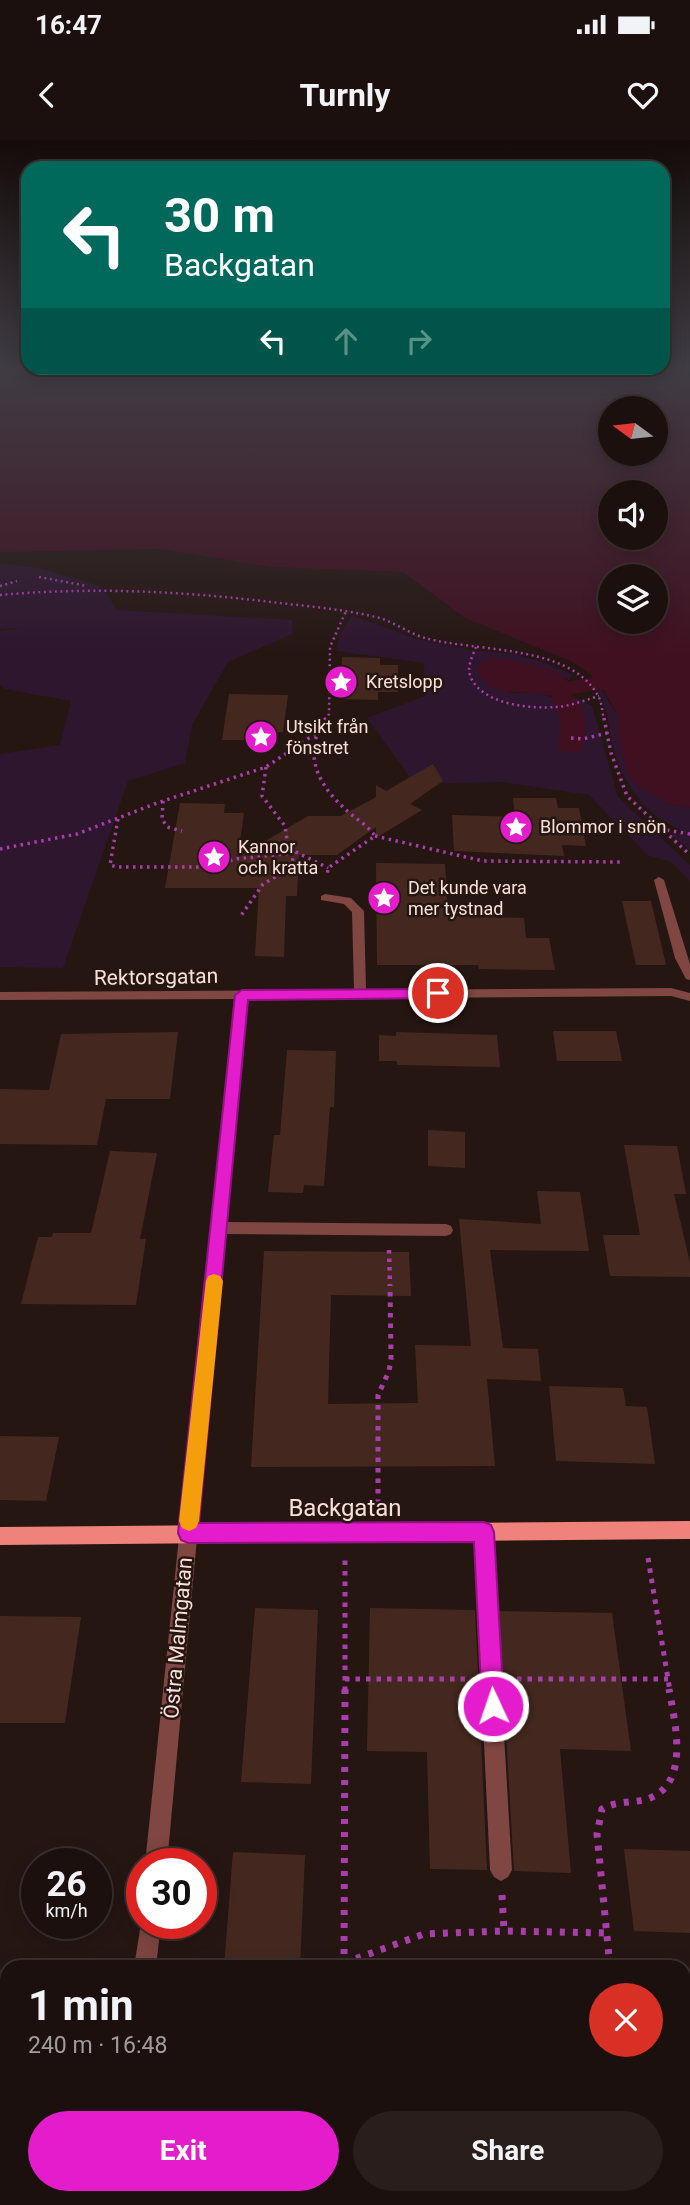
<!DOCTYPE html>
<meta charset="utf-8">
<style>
:root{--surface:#1c100e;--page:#291e1c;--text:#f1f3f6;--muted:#a09d9e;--line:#3a302e;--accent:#e51ccb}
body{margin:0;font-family:Roboto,sans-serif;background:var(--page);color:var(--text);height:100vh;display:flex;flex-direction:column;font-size:26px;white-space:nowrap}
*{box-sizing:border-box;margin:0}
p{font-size:23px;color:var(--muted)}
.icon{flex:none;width:38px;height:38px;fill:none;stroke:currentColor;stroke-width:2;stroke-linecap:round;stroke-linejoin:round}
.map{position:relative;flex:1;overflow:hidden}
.details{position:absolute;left:0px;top:1820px;width:691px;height:245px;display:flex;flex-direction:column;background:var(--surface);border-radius:21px 21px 0 0;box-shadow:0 4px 18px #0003,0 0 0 2px var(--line)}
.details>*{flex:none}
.top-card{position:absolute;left:21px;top:21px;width:649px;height:214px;border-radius:21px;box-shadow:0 4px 18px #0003,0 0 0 2px var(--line);background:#00695c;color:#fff;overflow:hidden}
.needle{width:46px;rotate:285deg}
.fabs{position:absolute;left:598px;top:256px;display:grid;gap:14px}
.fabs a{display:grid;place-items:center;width:70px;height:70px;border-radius:50%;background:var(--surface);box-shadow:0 4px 18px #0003,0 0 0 2px var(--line);font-size:35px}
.speed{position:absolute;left:21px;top:1708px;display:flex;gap:14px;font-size:35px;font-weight:700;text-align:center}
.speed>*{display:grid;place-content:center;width:91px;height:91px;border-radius:50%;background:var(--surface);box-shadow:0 4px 18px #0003,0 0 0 2px var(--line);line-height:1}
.speed small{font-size:18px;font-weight:400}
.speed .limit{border:10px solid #d22;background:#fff;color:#111}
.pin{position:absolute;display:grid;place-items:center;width:60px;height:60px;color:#fff;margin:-30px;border:4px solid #fff;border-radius:50%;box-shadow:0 2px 7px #0007}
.me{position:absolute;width:77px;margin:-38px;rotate:357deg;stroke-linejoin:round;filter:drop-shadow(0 0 5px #0008)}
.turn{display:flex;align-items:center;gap:24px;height:147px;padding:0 28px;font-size:32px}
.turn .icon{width:91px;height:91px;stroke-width:2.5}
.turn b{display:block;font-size:49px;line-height:60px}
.lanes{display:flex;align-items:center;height:66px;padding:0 28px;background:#0003;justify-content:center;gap:35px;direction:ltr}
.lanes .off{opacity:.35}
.round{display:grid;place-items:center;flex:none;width:74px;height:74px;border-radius:37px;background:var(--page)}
.headline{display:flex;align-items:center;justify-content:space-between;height:119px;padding:0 28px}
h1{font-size:42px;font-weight:700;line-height:52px}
.cta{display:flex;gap:14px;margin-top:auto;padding:14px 28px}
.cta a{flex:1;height:80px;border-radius:42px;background:var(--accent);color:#fff;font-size:28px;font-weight:700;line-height:80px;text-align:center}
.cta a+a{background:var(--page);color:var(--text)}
.status{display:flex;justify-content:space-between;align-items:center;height:49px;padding:0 35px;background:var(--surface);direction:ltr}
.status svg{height:19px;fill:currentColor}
header{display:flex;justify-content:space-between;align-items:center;height:91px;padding:0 28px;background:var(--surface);font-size:32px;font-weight:700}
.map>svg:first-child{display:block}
</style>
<div class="status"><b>16:47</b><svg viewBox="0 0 49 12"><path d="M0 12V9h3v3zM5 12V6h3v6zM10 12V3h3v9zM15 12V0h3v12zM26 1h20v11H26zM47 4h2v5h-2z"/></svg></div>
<header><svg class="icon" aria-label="back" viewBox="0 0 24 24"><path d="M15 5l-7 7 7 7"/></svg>Turnly<svg class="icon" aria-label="heart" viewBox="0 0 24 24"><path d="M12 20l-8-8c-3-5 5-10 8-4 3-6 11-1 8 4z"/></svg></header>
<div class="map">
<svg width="690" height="2065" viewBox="0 0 690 2065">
<rect width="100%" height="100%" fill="#251612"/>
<g fill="#2e162e">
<path d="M0,423L39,428L102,447L117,470L292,480V494L228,522L192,585L185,623L128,641L63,828L0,827V614L60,605L71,561L5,549L0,545V491L24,488L0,489Z"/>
<path d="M352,475L416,499L470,510L513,514L546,523L573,535L569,540L538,527L509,553H537L558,559L572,556L592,566L618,657L690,725V741L671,722L647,715L589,655L502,642L415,644L367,578L425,556L424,523L336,511L340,493Z"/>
<path d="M598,544L618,576V598L668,664L690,668V710L669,693L686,695C677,686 668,685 659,678C642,666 631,650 622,632C607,604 613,571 594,545Z"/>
</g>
<g fill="#401020" fill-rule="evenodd">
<path d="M13,229H690V668L668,664L637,645L627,633L618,598V576L605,552L590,534L573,522L465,478L403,432L271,427L160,409L0,412V232ZM611,268H656V313H611ZM611,352H656V397H611ZM611,436H656V481H611Z"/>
<path d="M501,518C525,524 561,527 574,549L572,556C558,559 547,554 533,553C510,552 485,555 477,528L488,519Z"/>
</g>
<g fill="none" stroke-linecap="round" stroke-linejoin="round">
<g fill="#401020" fill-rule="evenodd">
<path d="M598,537L606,539L609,544L606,549L573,554L565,552L562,547L565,542Z"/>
<path d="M562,551C586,557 591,593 579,611L570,613L561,611L558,606L561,580L551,558L554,553Z"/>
</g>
</g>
<g fill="#442820">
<path d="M342,517L380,518V525H398V552H378V560L340,559Z"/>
<path d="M229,554L288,555L283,592H262L261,600H222Z"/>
<path d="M433,624L443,641L410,664L422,670L376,698V687L337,715H299L297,756H286L284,817L255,816L259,748H165L180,663L225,664L224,673H244L238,717L308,676H341L376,657V645L386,651Z"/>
<path d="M513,658H556L558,668H579L586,706L562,705L564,716L454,711L452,675L515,677Z"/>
<path d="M376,723L445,724L448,776L524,778L526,798H549L555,830L479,829L478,825H377Z"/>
<path d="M622,761H651L666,825H636Z"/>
<path d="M553,891H616L622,921H557Z"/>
<path d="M178,892L170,959H106L97,1005L0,1004V949L49,950L61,894Z"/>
<path d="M396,892L497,895L500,927L397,925V921H379V895L396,896Z"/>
<path d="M287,910L336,911L334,967H330L324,1046L304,1045L303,1053L268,1052L274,995H280Z"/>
<path d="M428,990L465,992V1028L428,1026Z"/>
<path d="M624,1005L677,1006L686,1054H674L690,1123V1137L610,1136L603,1095H640Z"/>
<path d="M110,1011L157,1013L140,1099H146L136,1165L21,1164L38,1097H52L53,1093H91Z"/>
<path d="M537,1051L580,1052L589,1111L490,1110L503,1208L538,1209L541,1241L487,1239L495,1326L251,1327L264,1111L409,1112L411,1156L331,1155L328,1264L418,1263L415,1205L471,1206L459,1079L541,1084Z"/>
<path d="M549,1246L623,1248L626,1266L647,1267L655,1324L556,1321Z"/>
<path d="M0,1296L59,1297L46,1361L0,1360Z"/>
<path d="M255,1468L318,1470L311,1644L241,1642Z"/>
<path d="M370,1468L475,1470L487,1730L430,1729L427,1612L367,1611Z"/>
<path d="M499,1471L612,1473L631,1611L560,1609L571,1733L514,1731Z"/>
<path d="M0,1476L81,1477L65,1583H0Z"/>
<path d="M624,1709L690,1711V1793L634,1791Z"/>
<path d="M233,1712L305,1715L300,1827H224Z"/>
</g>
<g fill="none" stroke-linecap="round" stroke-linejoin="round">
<g stroke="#a83eab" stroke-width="2.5" stroke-dasharray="2 3.5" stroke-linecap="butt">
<path d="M39,437L87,446"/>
<path d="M0,446L17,441"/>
<path d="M0,455C91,447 180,451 271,462C306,466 342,469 376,477C393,481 408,493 425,498C474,512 568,504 597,554C602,561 602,571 604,580"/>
<path d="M476,507C472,517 466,528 471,538C484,565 531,569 556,567C571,566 585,560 599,556"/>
<path d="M325,580L329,574L330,507L346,471"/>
</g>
<g stroke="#a83eab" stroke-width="3.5" stroke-dasharray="2.5 4.5" stroke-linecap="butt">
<path d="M326,578C303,609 315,641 342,666C352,677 367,684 375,696L328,728L327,737"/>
<path d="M604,578L611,613L627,656L690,715"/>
<path d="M571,598L583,599L607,593"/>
<path d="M266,627L262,656L285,686L288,708L328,728"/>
<path d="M163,661L162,679L167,687L182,691"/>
<path d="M118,679L110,725L117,727H212L235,719L294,713L291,728L263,744L240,777"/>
<path d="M660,689L690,694"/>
<path d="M375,696L483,721L622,722"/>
<path d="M0,709L77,694L157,663L266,627L315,594"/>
</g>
<path stroke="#a83eab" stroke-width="4.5" stroke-dasharray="3.5 5" stroke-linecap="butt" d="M389,1110L390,1146"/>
<g stroke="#a83eab" stroke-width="5" stroke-dasharray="4.5 6" stroke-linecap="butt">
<path d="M378,1364V1255L389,1231L391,1219L390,1145"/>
<path d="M648,1418L670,1551"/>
<path d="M345,1539H467"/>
<path d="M517,1539H668"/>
<path d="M345,1551V1418"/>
</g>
<g stroke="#a83eab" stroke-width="7" stroke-dasharray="5 8" stroke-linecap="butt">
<path d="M502,1755L504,1791"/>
<path d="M344,1823L424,1794L504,1791L607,1793"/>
<path d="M344,1827L345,1549"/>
<path d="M610,1827L597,1694L602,1669C617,1660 634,1664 650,1658C690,1642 675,1583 669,1549"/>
<path d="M331,2058V2065"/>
<path d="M571,2065L581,2058"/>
</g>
<g fill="#7f4642" fill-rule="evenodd">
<path d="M659,737L664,740L690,824V840L686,839L675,818L654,740Z"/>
<path d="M325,754L351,758L364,771L366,850L671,848L690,853V861L671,856L247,859L226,1082L446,1084L451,1086L453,1090L451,1094L446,1096L225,1094L167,1724H145L235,859L0,860V852L354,850L352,772L344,764L321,760V756Z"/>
<path d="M483,1383L489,1386L492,1392L512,1730L508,1737L501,1741L494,1737L490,1730L474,1392L477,1386Z"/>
<path d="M142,1777V1783H161L156,1827H134Z"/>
<rect x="109" y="2058" width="24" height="7"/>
</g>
<path fill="#f0827c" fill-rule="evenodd" d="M690,1381V1399L0,1405V1387Z"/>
</g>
<linearGradient id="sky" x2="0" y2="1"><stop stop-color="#140c0a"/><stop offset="0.44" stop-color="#403c44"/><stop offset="1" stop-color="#403c44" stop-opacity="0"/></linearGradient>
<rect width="690" height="518" fill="url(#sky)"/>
<path fill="#e51ccb" stroke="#951284" stroke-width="2" d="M438,849L445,853L438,858L248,860L199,1383L484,1382L491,1385L494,1392L504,1566L501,1574L493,1577L485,1574L482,1566L474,1402L188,1403L181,1400L178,1393L235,855L242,850Z"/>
<path fill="#f59e0b" d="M214,1134L220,1136L223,1141L199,1381L196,1388L189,1391L182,1388L179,1381L206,1141L208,1136Z"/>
<defs>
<symbol id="sight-disc" viewBox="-11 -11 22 22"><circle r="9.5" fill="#e51ccb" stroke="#251612"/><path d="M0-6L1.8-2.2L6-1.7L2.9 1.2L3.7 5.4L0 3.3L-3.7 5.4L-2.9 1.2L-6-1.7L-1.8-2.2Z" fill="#fff"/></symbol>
</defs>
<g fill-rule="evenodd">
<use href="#sight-disc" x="322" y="523" width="38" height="38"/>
<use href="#sight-disc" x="242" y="578" width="38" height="38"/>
<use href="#sight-disc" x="497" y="668" width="38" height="38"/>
<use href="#sight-disc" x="195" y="698" width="38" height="38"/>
<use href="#sight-disc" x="365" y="739" width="38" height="38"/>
</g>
<g text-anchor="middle" stroke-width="5" stroke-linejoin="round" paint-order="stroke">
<g font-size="18" fill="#fbdfda" stroke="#251612" text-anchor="start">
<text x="366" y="548">Kretslopp</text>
<text x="286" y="593">Utsikt från<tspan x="286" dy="21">fönstret</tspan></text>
<text x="540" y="693">Blommor i snön</text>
<text x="238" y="713">Kannor<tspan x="238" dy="21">och kratta</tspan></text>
<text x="408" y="754">Det kunde vara<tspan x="408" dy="21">mer tystnad</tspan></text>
</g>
<g font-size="21" fill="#fbdfda" stroke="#251612">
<text transform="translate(156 837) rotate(-1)" y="7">Rektorsgatan</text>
<text transform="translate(178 1498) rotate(-85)" y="7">Östra Malmgatan</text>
</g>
<g font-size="24" fill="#fbdfda" stroke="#251612">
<text x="345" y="1376">Backgatan</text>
</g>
</g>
</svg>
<div class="fabs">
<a><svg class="needle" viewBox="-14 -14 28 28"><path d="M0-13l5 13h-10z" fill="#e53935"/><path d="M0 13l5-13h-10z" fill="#a09d9e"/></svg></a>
<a><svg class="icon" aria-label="sound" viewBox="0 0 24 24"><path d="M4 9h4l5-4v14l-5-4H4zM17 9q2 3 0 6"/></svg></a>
<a><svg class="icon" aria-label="layers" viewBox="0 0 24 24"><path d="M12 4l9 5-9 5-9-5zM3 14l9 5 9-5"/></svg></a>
</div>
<div class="speed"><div>26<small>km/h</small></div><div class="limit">30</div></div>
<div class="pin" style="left:438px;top:853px;background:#d93025"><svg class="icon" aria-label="arrive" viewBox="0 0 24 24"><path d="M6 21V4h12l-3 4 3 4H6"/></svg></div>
<svg class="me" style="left:493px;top:1566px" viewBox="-20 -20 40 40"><circle r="17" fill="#e51ccb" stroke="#fff" stroke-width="3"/><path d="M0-11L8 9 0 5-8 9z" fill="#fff"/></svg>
<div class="top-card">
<div class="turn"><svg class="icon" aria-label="left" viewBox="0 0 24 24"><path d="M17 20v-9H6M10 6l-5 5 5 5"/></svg><div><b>30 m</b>Backgatan</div></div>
<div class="lanes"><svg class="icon" aria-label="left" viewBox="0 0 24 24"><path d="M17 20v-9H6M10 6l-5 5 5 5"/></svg><svg class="icon off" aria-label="ahead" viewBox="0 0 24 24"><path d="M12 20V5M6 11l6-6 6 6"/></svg><svg class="icon off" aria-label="right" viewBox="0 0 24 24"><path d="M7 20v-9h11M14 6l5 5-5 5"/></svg></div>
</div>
<section class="details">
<div class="headline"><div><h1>1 min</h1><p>240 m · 16:48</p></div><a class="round" style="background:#d93025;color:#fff"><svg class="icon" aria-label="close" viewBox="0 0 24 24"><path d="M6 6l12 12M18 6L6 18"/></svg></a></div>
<div class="cta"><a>Exit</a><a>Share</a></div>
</section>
</div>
